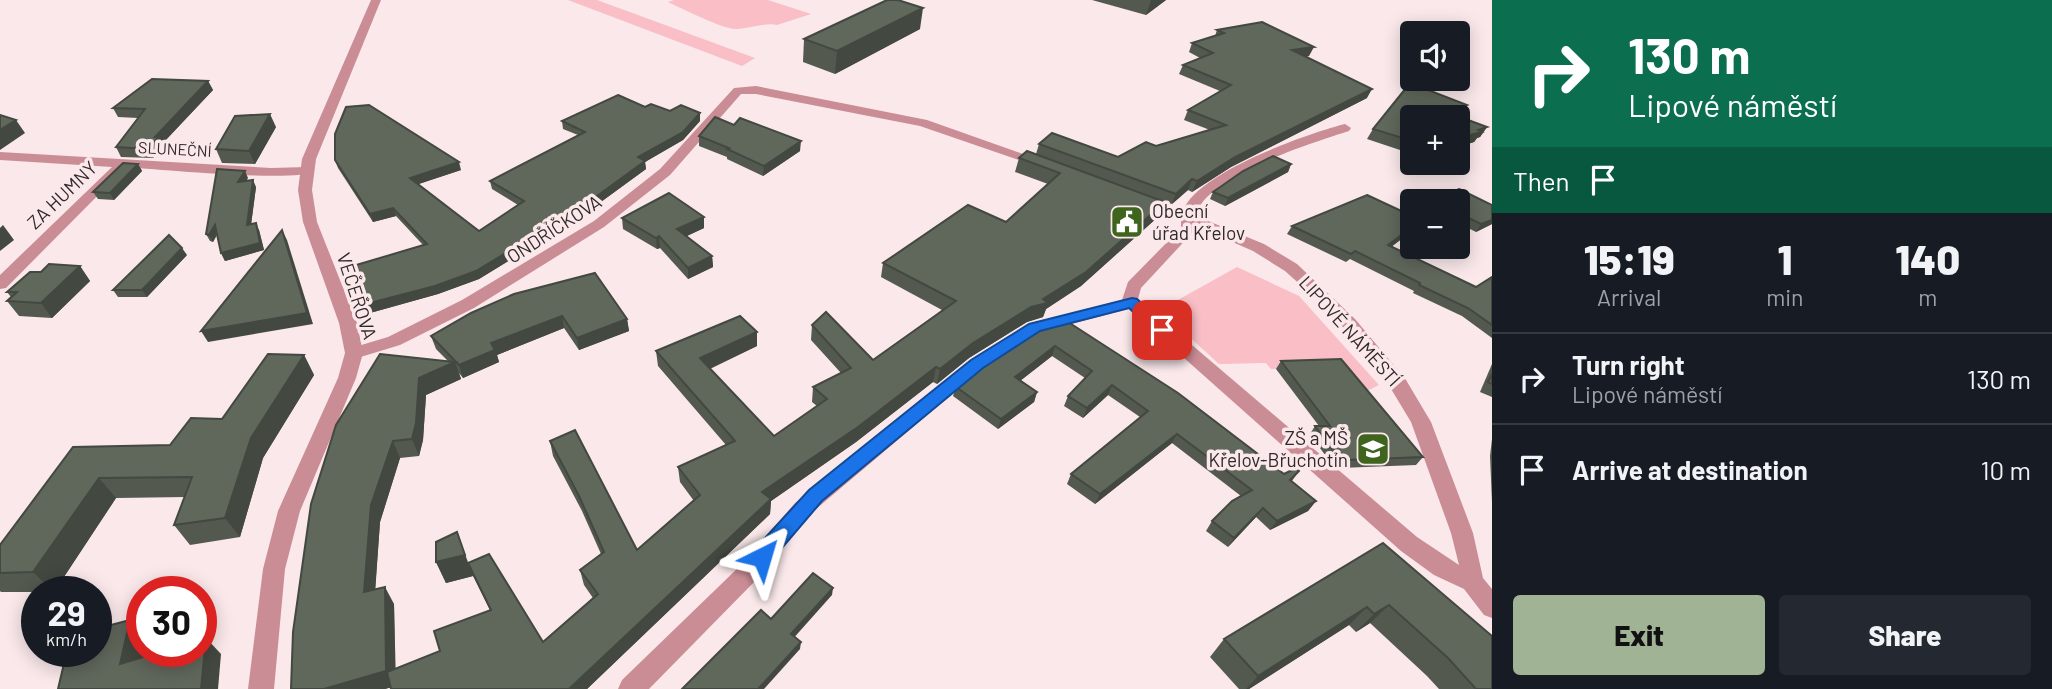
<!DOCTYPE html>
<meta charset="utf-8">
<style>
:root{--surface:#171b24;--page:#242831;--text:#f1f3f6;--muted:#9ea1a6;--line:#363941;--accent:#a1b395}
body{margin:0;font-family:Barlow,sans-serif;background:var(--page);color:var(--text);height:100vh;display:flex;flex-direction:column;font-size:26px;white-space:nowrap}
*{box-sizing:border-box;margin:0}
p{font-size:23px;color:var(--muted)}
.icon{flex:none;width:38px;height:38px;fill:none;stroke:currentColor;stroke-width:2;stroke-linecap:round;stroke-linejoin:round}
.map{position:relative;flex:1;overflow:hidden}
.sheet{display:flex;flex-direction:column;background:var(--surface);width:560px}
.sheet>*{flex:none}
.hud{background:#0b6e4f;color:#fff;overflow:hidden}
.buttons{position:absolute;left:1400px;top:21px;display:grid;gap:14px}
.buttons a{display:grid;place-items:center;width:70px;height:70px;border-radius:7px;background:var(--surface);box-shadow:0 4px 18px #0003;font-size:35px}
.speed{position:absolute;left:21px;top:576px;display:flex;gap:14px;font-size:35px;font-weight:700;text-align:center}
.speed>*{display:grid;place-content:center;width:91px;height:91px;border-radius:50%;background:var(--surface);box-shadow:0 4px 18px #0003;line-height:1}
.speed small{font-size:18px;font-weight:400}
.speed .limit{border:10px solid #d22;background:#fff;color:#111}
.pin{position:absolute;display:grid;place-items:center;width:60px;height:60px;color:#fff;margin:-30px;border-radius:14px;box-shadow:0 4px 10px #0006}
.me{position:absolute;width:77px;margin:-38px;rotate:40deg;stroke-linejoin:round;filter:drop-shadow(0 0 5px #0008)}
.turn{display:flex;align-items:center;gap:24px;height:147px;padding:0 21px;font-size:32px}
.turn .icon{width:91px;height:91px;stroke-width:2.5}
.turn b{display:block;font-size:49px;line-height:60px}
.then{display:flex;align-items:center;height:66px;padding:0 21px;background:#0003;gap:14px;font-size:26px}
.eta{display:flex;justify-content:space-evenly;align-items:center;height:119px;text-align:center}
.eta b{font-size:42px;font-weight:800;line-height:49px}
.button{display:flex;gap:14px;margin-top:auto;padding:14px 21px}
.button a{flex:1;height:80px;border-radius:7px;background:var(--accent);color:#111;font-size:28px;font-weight:800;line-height:80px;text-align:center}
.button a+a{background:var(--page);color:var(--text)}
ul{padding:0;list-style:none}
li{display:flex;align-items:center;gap:21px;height:91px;padding:0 21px;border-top:2px solid var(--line)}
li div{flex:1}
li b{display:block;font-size:26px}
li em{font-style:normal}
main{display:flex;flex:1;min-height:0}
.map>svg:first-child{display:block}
</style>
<main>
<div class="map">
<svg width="1492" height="689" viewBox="0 0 1492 689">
<rect width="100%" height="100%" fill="#fae8ea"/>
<g fill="#f9bec6">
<path d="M568,0H597L755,58L742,66Z"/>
<path d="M674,0H768L811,14L777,25C767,22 746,29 735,29C723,29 681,8 668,2Z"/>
<path d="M1237,267L1299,296L1379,385L1359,395L1336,367L1271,369L1266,363L1219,364L1160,310Z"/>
</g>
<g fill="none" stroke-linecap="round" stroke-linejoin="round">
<g fill="#cb8d95" fill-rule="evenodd">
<path d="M756,86L927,120L1051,164L1044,168L1039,167L920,126L756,94H741L670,175L604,227L474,308L400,345L354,359L348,357L345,353L348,349L388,337L462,300L594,221L660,169L734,88Z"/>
<path d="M1345,124L1351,128L1349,131C1314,142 1203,177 1196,216L1264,244L1297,264L1355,319L1406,380L1431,422L1473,533L1483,578L1492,589V618L1484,615L1464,589L1434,575L1401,551L1129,309L1040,332L983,368L809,515L758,578L649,689H618L622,680L742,564L795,503L971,360L1028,324L1122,300L1128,282L1181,228V220L1137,204V198H1147L1183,211C1196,173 1306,134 1345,124ZM1196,226L1253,251L1285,271L1324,306L1379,369L1411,422L1451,533L1459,565L1417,537L1138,299L1141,288L1193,232Z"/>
<path d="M0,152L271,168L307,167L314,171C300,183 154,169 126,167L6,288L0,289V275L112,167L0,160Z"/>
</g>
<path fill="#cb8d95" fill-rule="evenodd" d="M371,0H381L316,159L312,190L317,222L357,323L363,353L356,378L300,511L285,569L274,689H248L263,569L278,511L338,378L345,353L339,323L303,222L298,190L302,159Z"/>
</g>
<g fill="#53594e">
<path d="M1092,0H1166L1146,15Z"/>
<path d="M920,29L835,74L803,62L804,39Z"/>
<path d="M1217,30L1309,56L1305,57L1367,98L1231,167L1192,192L1188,190L1172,204L1165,202L1159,216L1081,286L1046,309L1043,317L1027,322L969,358L937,384L933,382L856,442L771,501L770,514L587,689L391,687L385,689H291L380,354L448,361L436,349L431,336L471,313L627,319L629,331L579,350L564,328L497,355L499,362L463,378L459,373L461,379L426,395L423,440L419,456L400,458L380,522L375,590L394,604L395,669L440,651L490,610L473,576L446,583L436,562L469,563L543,642L593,598L584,585L580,570L601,554L582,511L553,456L550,441L637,550L694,501L680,482L678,467L726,445L658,366L656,351L757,346L710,369L774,436L817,406L812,402L813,387L841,373L811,340L812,325L873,360L942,310L881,277L883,263L1006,222L1048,184L1015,172L1019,158L1036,154L1039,144L1118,157L1210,130L1184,120L1188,110L1220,91L1179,74L1183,65L1200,58L1189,52L1192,43L1215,36Z"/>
<path d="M208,81L213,90L163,143L165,146L153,158L121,157L116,147L138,118L118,117L113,108Z"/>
<path d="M1410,83L1467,105L1459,116L1487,127L1480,137L1477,138L1474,142L1458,147V117H1412V154L1367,139L1373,129Z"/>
<path d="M645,107L670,111L700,121L683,140L645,162L646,169L583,215L479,279L438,294L370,313L366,304L423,245L396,216L373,222L338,168L335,160L461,170L418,184L479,231L518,205L492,189L490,181L578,135L563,129L562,121Z"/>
<path d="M276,127L255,164L222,163L216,149Z"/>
<path d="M699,136L800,151L763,176L727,159V157L699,146Z"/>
<path d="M138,164L142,171L114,200L98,199L93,192Z"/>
<path d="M1291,164L1288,172L1225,206L1210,199L1213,192Z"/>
<path d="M248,178L246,181L256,187L251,224L259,230L264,250L225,261L221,253L217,235L213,242L210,241L206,234Z"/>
<path d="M1459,189L1492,205V224L1476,232L1458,223V201H1432Z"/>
<path d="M1412,216V231L1391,247L1476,287L1492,277V338L1462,316L1413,293L1414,291L1350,259L1346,262L1287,234L1292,226Z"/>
<path d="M704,217V228L687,236L712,256L713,267L688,279L660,248L657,249L623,229L622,218Z"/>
<path d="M187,255L147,297H118L113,290Z"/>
<path d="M80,266L90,281L52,318L19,316L7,301L11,297L7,292L41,272Z"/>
<path d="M1044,325L1284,474L1299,471L1292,481L1316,501L1308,511L1270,530L1256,517L1228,547L1206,531L1212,521L1241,496L1172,443L1095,504L1067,484L1071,474L1140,417L1108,395L1083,418L1064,406L1068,396L1085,378L1052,356L1020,381L1037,392L1034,402L998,429L953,396L956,387Z"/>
<path d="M304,355L314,375L263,458L240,537L190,545L174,525L185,497L116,498L54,592H1L0,591V545L73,447L170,445L222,419Z"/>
<path d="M1281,361L1423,457L1416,465L1340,468L1325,455L1310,434L1315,426H1319L1276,369Z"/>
<path d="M1492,364V397L1480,392Z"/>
<path d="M1492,439V502L1490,456Z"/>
<path d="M1383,543L1492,689H1439L1427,676L1370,623L1356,632L1349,625L1249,689H1239L1210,657L1224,639Z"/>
</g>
<g fill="#434840">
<path d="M1151,0H1166L1146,15Z"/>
<path d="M923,8L920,29L835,74L837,51Z"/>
<path d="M1314,47L1309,56L1287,59L1292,50Z"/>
<path d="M208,81L213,90L163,143L165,146L153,158L148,149L155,137Z"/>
<path d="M1372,89L1367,98L1231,167L1192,192L1197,181L1235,157Z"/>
<path d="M1467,105L1461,116L1457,117L1449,113Z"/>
<path d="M700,113V121L683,140L645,162L646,169L583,215L479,279L438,294L370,313L366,304L638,157Z"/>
<path d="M270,114L276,127L255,164L249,151Z"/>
<path d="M16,120L25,133L0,150V130Z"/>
<path d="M1487,127L1480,137L1477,138L1474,142L1458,147V138Z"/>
<path d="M801,141L800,151L763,176L764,166Z"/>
<path d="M459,162L461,170L413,186L410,178Z"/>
<path d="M138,164L142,171L114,200L110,193Z"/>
<path d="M1291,164L1288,172L1225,206L1228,198Z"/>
<path d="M245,171L248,178L242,189L238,182Z"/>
<path d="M1192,179L1188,190L1172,204L1176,194Z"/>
<path d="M253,180L256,187L250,233L247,225Z"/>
<path d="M1165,202L1159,216L1081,286L1046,309L1043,317L1027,322L969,358L937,384L940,369L973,343L1043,299Z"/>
<path d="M393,208L396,216L373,222L370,214Z"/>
<path d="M704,217V228L678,240L677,229Z"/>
<path d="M1492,220V224L1476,232L1481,224Z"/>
<path d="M256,223L259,230L264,250L225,261L221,253Z"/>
<path d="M3,225L14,240L0,251V228Z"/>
<path d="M215,225L218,232L213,242L209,235Z"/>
<path d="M1412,227V231L1383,253L1388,245Z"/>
<path d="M282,230L287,240L313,324L208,342L201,331Z"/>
<path d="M659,236L660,248L657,249L656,238Z"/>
<path d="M182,248L187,255L147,297L142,290Z"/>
<path d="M712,256L713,267L688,279V268Z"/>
<path d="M80,266L90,281L52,318L41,303Z"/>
<path d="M562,316L564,328L497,355L499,362L463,378L459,365L491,343Z"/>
<path d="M627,319L629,331L579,350L577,338Z"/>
<path d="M757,332V346L700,373V358Z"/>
<path d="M1055,346L1052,356L1012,387L1015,377Z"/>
<path d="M304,355L314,375L263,458L240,537L225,518L251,438Z"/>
<path d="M455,362L461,379L426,395L423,440L419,456L412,439L419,378Z"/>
<path d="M936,367L933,382L856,442L771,501L770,514L587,689H569L762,492Z"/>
<path d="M1112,385L1108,395L1083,418L1087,408Z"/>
<path d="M1037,392L1034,402L998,429L1001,419Z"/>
<path d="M1177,434L1172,443L1095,504L1100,494Z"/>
<path d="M393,441L400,458L380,522L374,608L364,592L371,505Z"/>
<path d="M99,478L116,498L54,592L33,572Z"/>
<path d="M1316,501L1308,511L1270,530L1277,521Z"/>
<path d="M1263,508L1256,517L1228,547L1234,538Z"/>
<path d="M457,532L473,576L446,583L436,562Z"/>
<path d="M385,587L394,604L396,686L385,689H324Z"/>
<path d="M833,588L832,595L791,641V634Z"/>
<path d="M1389,605L1370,623L1356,632L1374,614Z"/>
<path d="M1367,607L1349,625L1249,689H1246L1258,676Z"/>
<path d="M130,620L142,632V651H144L137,680L120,664Z"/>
<path d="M206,638L221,654L218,689H201Z"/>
<path d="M801,642L800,649L764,689H758Z"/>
</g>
<g fill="#60675b" stroke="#434840" stroke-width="2">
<path d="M887,0H898L923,8L837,51L804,39Z"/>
<path d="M1262,22L1314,47L1292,50L1372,89L1235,157L1197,181L1192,179L1176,194L1039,144L1052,133L1118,157L1146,142L1156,146L1226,125L1188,110L1231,85L1183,65L1213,53L1192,43L1224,33L1217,30Z"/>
<path d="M152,79L208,81L155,137H159L148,149L116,147L145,109L113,108Z"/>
<path d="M1410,83L1467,105L1449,113L1487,127L1478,130L1482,132L1458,138V117H1412V141L1373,129Z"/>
<path d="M618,95L645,107L651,104L670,111L681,105L700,113L683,132L638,157L645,161L582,207L476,271L435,286L366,304L353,266L427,244L393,208L370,214L335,160V134L346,107L369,105L459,162L410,178L479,231L524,201L490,181L585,132L562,121Z"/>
<path d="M270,114L249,151L216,149L235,116Z"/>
<path d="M0,115L16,120L0,130Z"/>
<path d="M715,117L734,125L740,118L801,141L764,166L727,149L729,148L699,136Z"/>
<path d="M1027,151L1165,202L1086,272L1043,299L1048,303L1031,307L973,343L940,369L936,367L858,427L762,492L771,499L569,689H391L387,672L440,651L434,631L491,610L468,563L489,554L543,642L598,594L580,570L604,552L579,496L550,441L575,430L637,550L700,495L678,467L735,441L656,351L740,316L757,332L700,358L774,436L827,399L813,387L851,368L812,325L826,312L873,360L956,301L883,263L968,205L1006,222L1060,173L1019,158Z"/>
<path d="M1273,156L1291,164L1228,198L1213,192L1243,171Z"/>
<path d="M123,163L138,164L110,193L93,192Z"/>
<path d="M217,169L245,171L238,182L253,180L247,225L256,223L260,243L221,253L215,225L209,235L206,234Z"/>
<path d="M1459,189L1492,205V220L1481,224L1458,213V201H1435L1432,200Z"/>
<path d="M669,193L704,217L677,229L712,256L688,268L659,236L656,238L622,218Z"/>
<path d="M1367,195L1412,216V227L1388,245L1476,287L1492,277V325L1468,308L1419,285L1420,283L1355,251L1351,254L1292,226Z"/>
<path d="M282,230L307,313L201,331Z"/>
<path d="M169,235L182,248L142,290H113Z"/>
<path d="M49,264L80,266L41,303L7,301L17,292H7L30,272H41Z"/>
<path d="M595,273L627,319L577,338L562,316L491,343L495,350L459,365L431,336L471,313L514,294Z"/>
<path d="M1065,320L1178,393L1284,474L1296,468L1299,471L1290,480L1316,501L1277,521L1263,508L1234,538L1212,521L1232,501L1252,490L1177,434L1100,494L1071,474L1148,411L1112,385L1087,408L1068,396L1092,371L1055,346L1015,377L1037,392L1001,419L956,387L987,361L1044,325Z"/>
<path d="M268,354L304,355L251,438L225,518L174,525L192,477L99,478L33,572L0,573V545L73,447L170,445L191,418L222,419Z"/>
<path d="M380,354L455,362L419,378L416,423L412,439L393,441L371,505L364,592L385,587L386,671L324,689H291L293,632L311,504L336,425Z"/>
<path d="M1341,359L1423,457L1346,460L1330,447L1315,426H1330L1281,361Z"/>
<path d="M1492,374V384L1488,382Z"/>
<path d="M457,532L465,555L436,562V542Z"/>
<path d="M1383,543L1492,636V689H1476L1448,658L1389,605L1374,614L1367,607L1258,676L1224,639Z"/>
<path d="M813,573L833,588L791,634L801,642L758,689H682L761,610L771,619Z"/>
<path d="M130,620L120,664L163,651H201V639L206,638L201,689H58L66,655L82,651H96V629Z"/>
</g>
<path fill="#1a73e8" stroke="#114b97" stroke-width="2" d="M1132,298L1137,299L1168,326L1170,330L1168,334H1157L1129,308L1040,331L983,368L822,501L769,563L762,565L754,563L751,557L754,550L809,490L971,360L1029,324Z"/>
<defs>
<symbol id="civic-square" viewBox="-11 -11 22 22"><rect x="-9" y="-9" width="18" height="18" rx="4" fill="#3f641e" stroke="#fae8ea"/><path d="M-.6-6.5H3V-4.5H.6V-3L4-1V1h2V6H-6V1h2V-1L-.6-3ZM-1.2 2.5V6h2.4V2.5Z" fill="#fff"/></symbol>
<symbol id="school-square" viewBox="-11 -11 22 22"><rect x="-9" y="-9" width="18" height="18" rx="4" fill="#3f641e" stroke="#fae8ea"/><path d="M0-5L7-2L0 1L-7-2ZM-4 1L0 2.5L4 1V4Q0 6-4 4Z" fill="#fff"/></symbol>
</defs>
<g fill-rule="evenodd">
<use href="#civic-square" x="1108" y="203" width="38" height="38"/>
<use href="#school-square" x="1354" y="430" width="38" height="38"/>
</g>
<g text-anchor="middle" stroke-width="7" stroke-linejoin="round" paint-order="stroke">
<g font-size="16" fill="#30292a" stroke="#fae8ea">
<text transform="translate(175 149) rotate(3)" y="6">SLUNEČNÍ</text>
</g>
<g font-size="19" fill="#30292a" stroke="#fae8ea">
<text transform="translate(62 195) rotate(-44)" y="7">ZA HUMNY</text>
<text transform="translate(554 229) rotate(-33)" y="7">ONDŘÍČKOVA</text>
<text transform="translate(357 296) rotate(72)" y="7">VEČEŘOVA</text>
<text transform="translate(1350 331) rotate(48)" y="7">LIPOVÉ NÁMĚSTÍ</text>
</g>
<g font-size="19" fill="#30292a" stroke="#fae8ea" text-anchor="start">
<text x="1152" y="218">Obecní<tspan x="1152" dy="22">úřad Křelov</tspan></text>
<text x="1348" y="445" text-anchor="end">ZŠ a MŠ<tspan x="1348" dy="22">Křelov-Břuchotín</tspan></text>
</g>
</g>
</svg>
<div class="buttons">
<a><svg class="icon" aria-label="sound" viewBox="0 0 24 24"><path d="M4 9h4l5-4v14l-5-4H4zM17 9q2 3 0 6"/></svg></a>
<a>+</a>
<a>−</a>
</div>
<div class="speed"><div>29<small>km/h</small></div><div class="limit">30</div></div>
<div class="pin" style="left:1162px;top:330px;background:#d93025"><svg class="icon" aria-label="arrive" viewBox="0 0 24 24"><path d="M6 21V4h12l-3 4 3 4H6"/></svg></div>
<svg class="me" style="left:762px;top:557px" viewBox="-20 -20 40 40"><path d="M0-17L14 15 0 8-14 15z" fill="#1a73e8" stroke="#fff" stroke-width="4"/></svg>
</div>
<section class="sheet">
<div class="hud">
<div class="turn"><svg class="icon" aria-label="right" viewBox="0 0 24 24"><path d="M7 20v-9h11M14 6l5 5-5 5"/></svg><div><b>130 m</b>Lipové náměstí</div></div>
<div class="then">Then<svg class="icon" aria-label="arrive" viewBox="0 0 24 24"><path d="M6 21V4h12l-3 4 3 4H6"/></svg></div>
</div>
<div class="eta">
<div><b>15:19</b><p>Arrival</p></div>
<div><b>1</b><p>min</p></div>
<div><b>140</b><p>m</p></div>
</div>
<ul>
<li><svg class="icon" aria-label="right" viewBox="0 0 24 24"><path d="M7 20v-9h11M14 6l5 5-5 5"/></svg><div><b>Turn right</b><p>Lipové náměstí</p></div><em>130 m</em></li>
<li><svg class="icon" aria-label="arrive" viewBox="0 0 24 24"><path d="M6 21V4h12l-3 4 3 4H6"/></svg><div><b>Arrive at destination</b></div><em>10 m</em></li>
</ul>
<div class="button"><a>Exit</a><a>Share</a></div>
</section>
</main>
